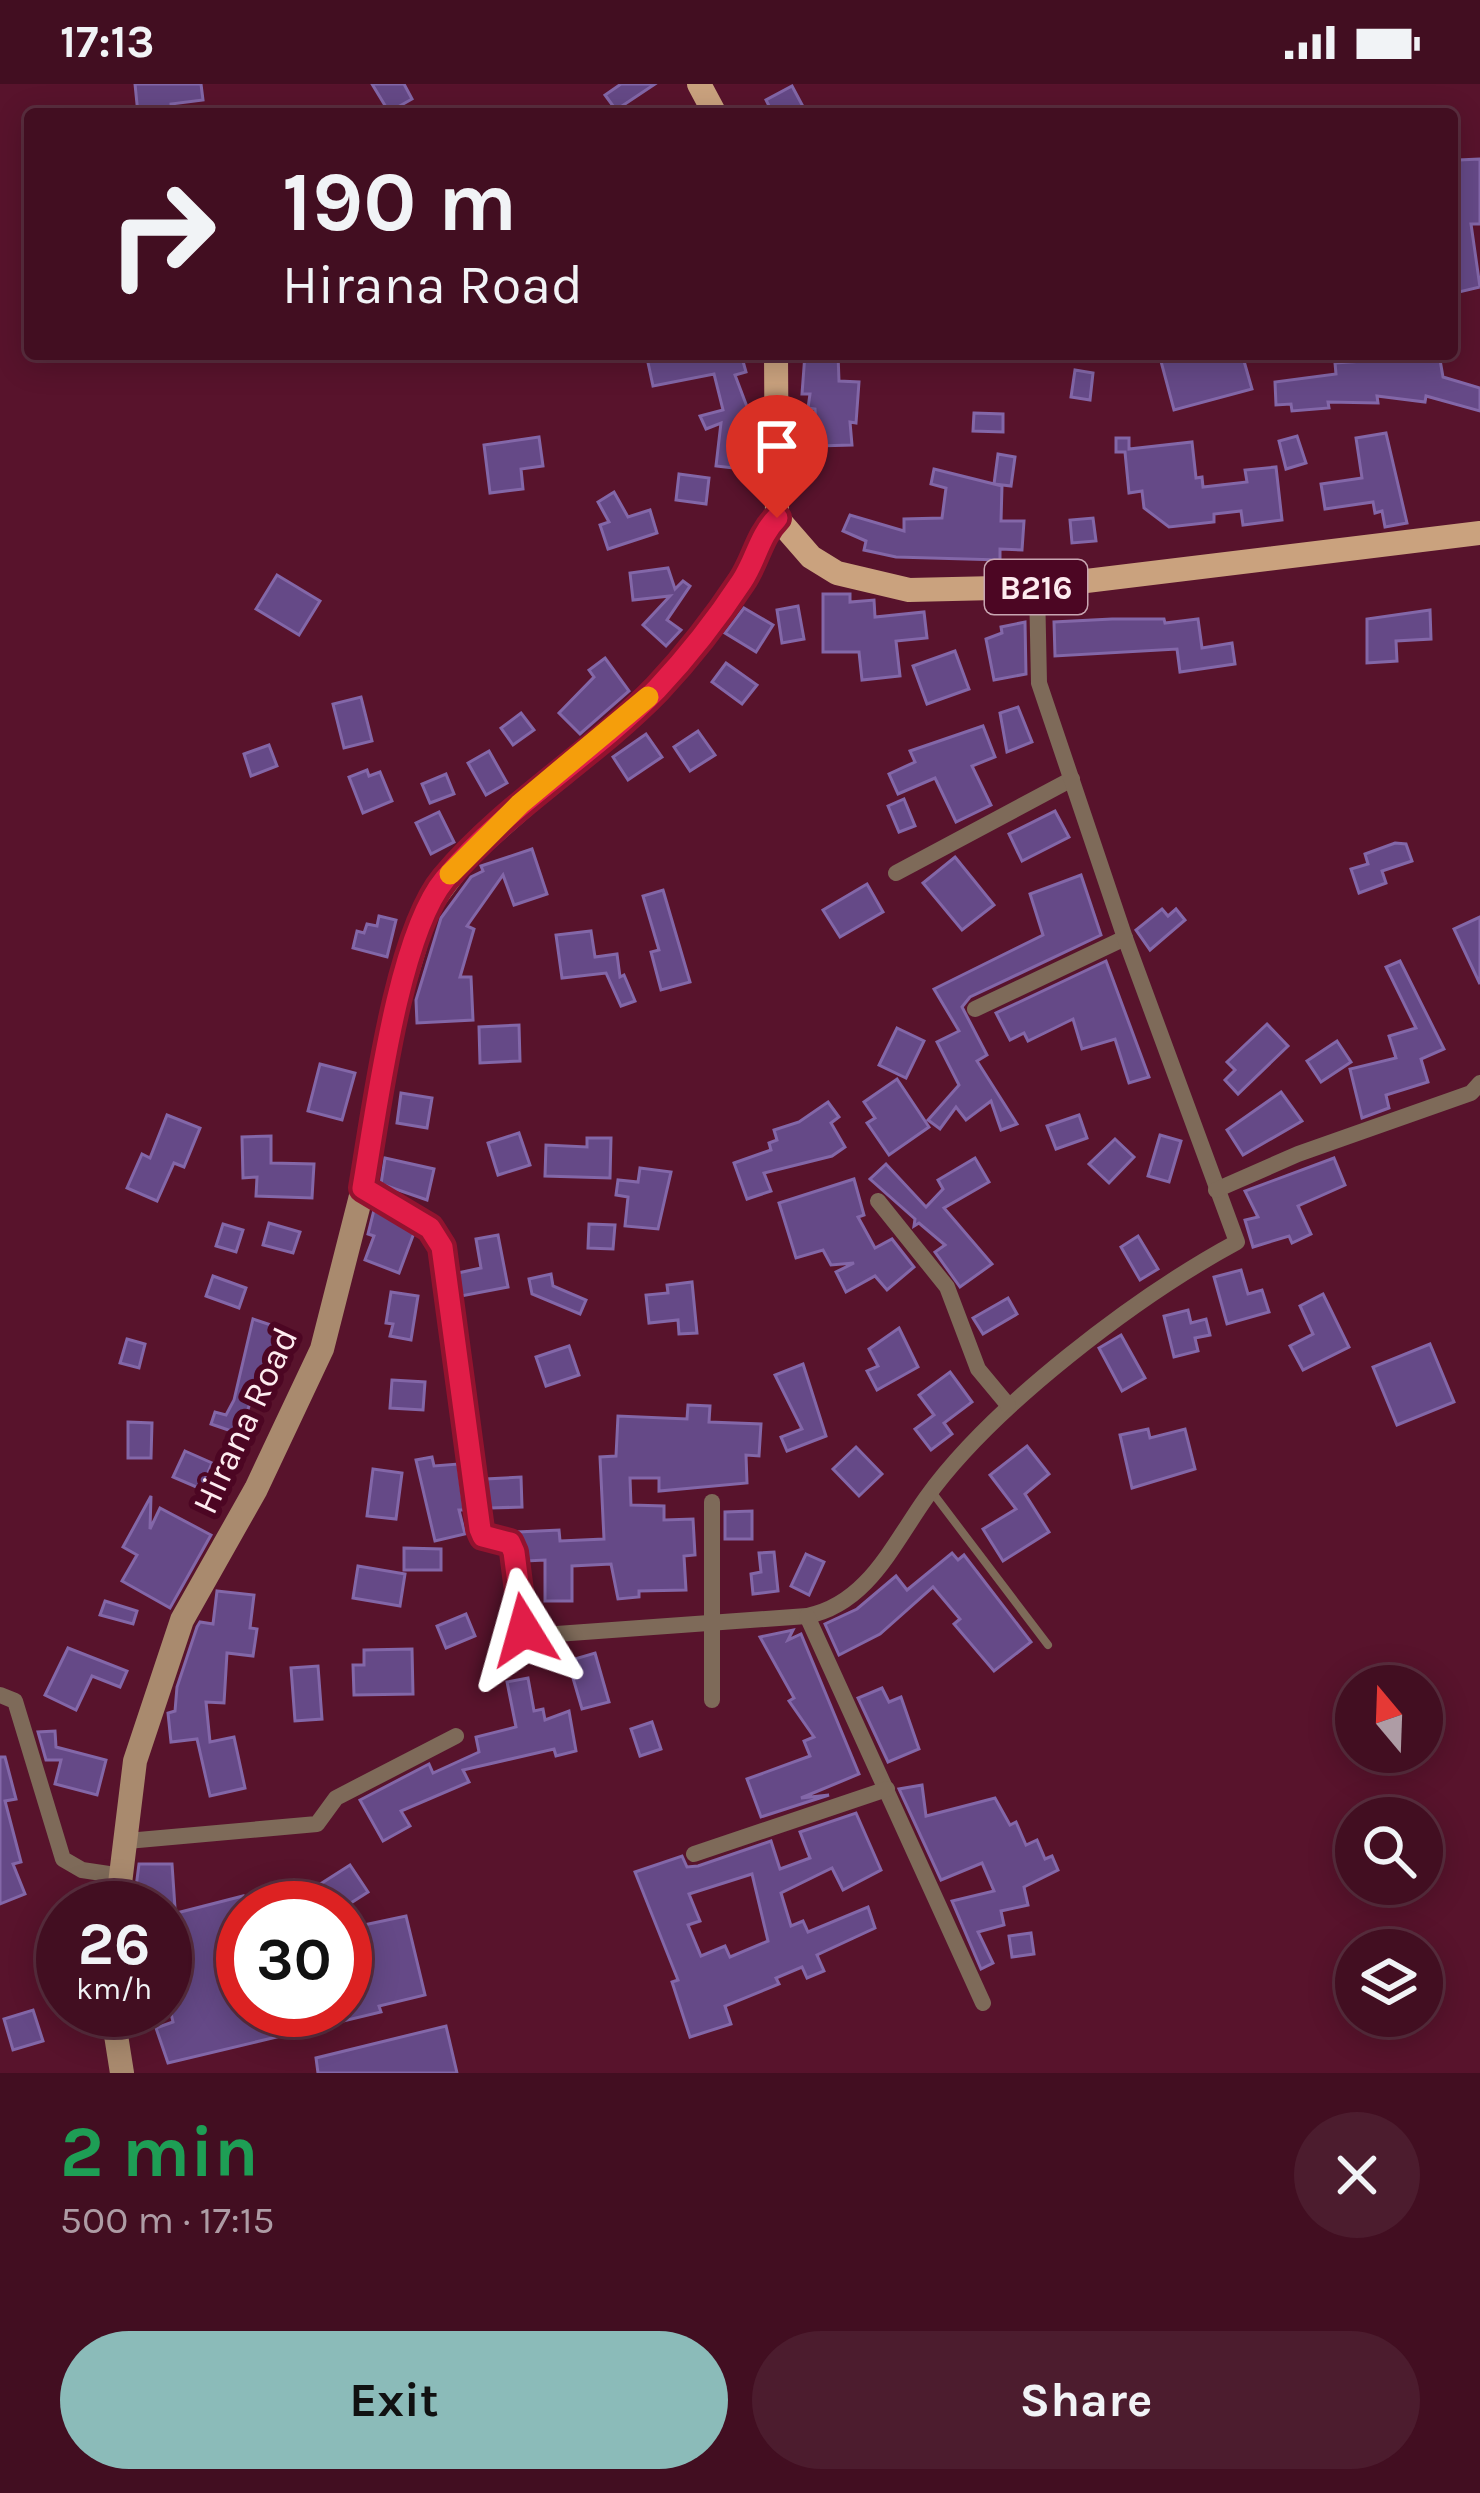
<!DOCTYPE html>
<meta charset="utf-8">
<style>
:root{--surface:#420e21;--page:#4c1c2e;--text:#f1f3f6;--muted:#ae9ca5;--line:#5a2e3f;--accent:#8bbbb9}
body{margin:0;font-family:Karla,sans-serif;background:var(--page);color:var(--text);height:100vh;display:flex;flex-direction:column;font-size:45px;white-space:nowrap}
*{box-sizing:border-box;margin:0}
p{font-size:39px;color:var(--muted)}
.icon{flex:none;width:66px;height:66px;fill:none;stroke:currentColor;stroke-width:2;stroke-linecap:round;stroke-linejoin:round}
.map{position:relative;height:1989px;overflow:hidden}
.details{display:flex;flex-direction:column;background:var(--surface);flex:1}
.details>*{flex:none}
.guide{position:absolute;left:24px;top:24px;width:1434px;height:252px;border-radius:12px;box-shadow:0 6px 30px #0003,0 0 0 3px var(--line);background:#420e21;color:var(--text);overflow:hidden}
.needle{width:78px;rotate:341deg}
.buttons{position:absolute;left:1335px;top:1581px;display:grid;gap:24px}
.buttons a{display:grid;place-items:center;width:108px;height:108px;border-radius:50%;background:var(--surface);box-shadow:0 6px 30px #0003,0 0 0 3px var(--line);font-size:60px}
.speed{position:absolute;left:36px;top:1797px;display:flex;gap:24px;font-size:60px;font-weight:700;text-align:center}
.speed>*{display:grid;place-content:center;width:156px;height:156px;border-radius:50%;background:var(--surface);box-shadow:0 6px 30px #0003,0 0 0 3px var(--line);line-height:1}
.speed small{font-size:30px;font-weight:400}
.speed .limit{border:18px solid #d22;background:#fff;color:#111}
.pin{position:absolute;display:grid;place-items:center;width:102px;height:102px;color:#fff;margin:-123px -51px;border-radius:50% 50% 50% 0;rotate:-45deg;box-shadow:0 0 12px #0007}
.pin .icon{rotate:45deg}
.me{position:absolute;width:132px;margin:-66px;rotate:352deg;stroke-linejoin:round;filter:drop-shadow(0 0 9px #0008)}
.turn{display:flex;align-items:center;gap:42px;height:252px;padding:0 60px;font-size:54px}
.turn .icon{width:156px;height:156px;stroke-width:2.5}
.turn b{display:block;font-size:84px;line-height:102px}
.round{display:grid;place-items:center;flex:none;width:126px;height:126px;border-radius:63px;background:var(--page)}
.headline{display:flex;align-items:center;justify-content:space-between;height:204px;padding:0 60px}
h1{font-size:72px;font-weight:700;line-height:90px;color:#1e9e55}
.button{display:flex;gap:24px;margin-top:auto;padding:24px 60px}
.button a{flex:1;height:138px;border-radius:72px;background:var(--accent);color:#111;font-size:48px;font-weight:700;line-height:138px;text-align:center}
.button a+a{background:var(--page);color:var(--text)}
.status{display:flex;justify-content:space-between;align-items:center;height:84px;padding:0 60px;background:var(--surface);direction:ltr}
.status svg{height:33px;fill:currentColor}
.map>svg:first-child{display:block}
</style>
<div class="status"><b>17:13</b><svg viewBox="0 0 49 12"><path d="M0 12V9h3v3zM5 12V6h3v6zM10 12V3h3v9zM15 12V0h3v12zM26 1h20v11H26zM47 4h2v5h-2z"/></svg></div>
<div class="map">
<svg width="1480" height="1989" viewBox="0 0 1480 1989">
<rect width="100%" height="100%" fill="#58132c"/>
<g fill="#654987" stroke="#8367a8" stroke-width="3" fill-rule="evenodd">
<path d="M135,0H201L203,16L171,20L172,30H138Z"/>
<path d="M372,0H404L412,15L389,28Z"/>
<path d="M621,0H655L616,26L605,11Z"/>
<path d="M792,2L807,30H773L766,16Z"/>
<path d="M1480,75V140H1471L1480,203L1459,208L1452,176L1459,76Z"/>
<path d="M670,270H741L746,288L735,291L752,336L747,338L743,385L716,382L721,339L706,345L700,332L723,326L714,290L653,302L647,274Z"/>
<path d="M805,270H838L839,297L859,298L856,339L850,338L852,361L817,362L815,325L808,324L810,310H802Z"/>
<path d="M1159,270H1242L1252,305L1174,326Z"/>
<path d="M1376,270H1439L1443,293L1480,304V327L1426,312L1425,318L1377,312L1378,319L1328,318L1329,324L1292,327L1291,320L1276,321L1275,298L1336,290L1335,279L1377,276Z"/>
<path d="M1075,286L1093,289L1090,316L1071,313Z"/>
<path d="M974,329L1003,330V348L973,347Z"/>
<path d="M1386,349L1407,439L1385,443L1382,427L1375,429L1373,418L1325,425L1321,400L1362,394L1356,354Z"/>
<path d="M1297,352L1306,379L1286,385L1279,357Z"/>
<path d="M539,353L543,382L521,385L523,405L490,409L484,361Z"/>
<path d="M1116,354H1129V365L1192,358L1196,394L1202,393L1203,403L1247,398L1245,386L1276,383L1282,436L1243,441L1241,427L1214,430V438L1169,443L1144,424L1142,407L1129,409L1125,368H1116Z"/>
<path d="M998,370L1015,373L1011,402L994,400Z"/>
<path d="M934,385L1002,402L1001,437H1024L1022,466L1000,465V476L896,473L864,466L866,457L843,447L850,431L904,447V435L942,434L946,404L931,400Z"/>
<path d="M679,390L709,394L706,420L676,416Z"/>
<path d="M614,408L628,433L650,426L657,449L608,465L600,441L609,438L598,418Z"/>
<path d="M1093,434L1096,457L1072,459L1070,436Z"/>
<path d="M668,484L675,505L683,497L690,502L667,536L681,546L666,562L643,541L670,512L633,516L630,489Z"/>
<path d="M277,491L320,517L299,551L256,525Z"/>
<path d="M823,510H850V518L874,516L875,533L924,528L927,554L896,557L900,592L862,596L859,568H823Z"/>
<path d="M798,522L804,555L782,559L777,526Z"/>
<path d="M744,524L773,541L756,568L725,549Z"/>
<path d="M1430,526L1431,555L1396,557L1397,577L1367,579V535Z"/>
<path d="M1112,535H1164L1165,539L1198,535L1202,564L1232,559L1235,580L1180,588L1177,565L1055,572L1054,538Z"/>
<path d="M1025,538L1026,590L994,596L986,555L1002,549L1001,543Z"/>
<path d="M955,567L969,605L927,620L913,582Z"/>
<path d="M605,574L629,607L580,650L559,629L594,593L589,586Z"/>
<path d="M726,579L757,601L742,620L712,598Z"/>
<path d="M361,613L372,657L344,664L333,620Z"/>
<path d="M1018,623L1032,658L1007,668L1000,629Z"/>
<path d="M521,629L534,646L513,661L501,644Z"/>
<path d="M983,642L995,673L972,682L991,721L956,738L935,694L898,710L889,690L915,678L910,667Z"/>
<path d="M698,647L715,671L690,687L674,663Z"/>
<path d="M646,650L662,673L628,696L613,673Z"/>
<path d="M269,661L277,682L251,692L244,670Z"/>
<path d="M489,667L507,699L486,711L468,679Z"/>
<path d="M367,686L369,692L380,688L392,717L363,729L349,693Z"/>
<path d="M446,690L454,710L430,719L422,700Z"/>
<path d="M904,715L915,742L899,748L888,722Z"/>
<path d="M1055,727L1069,753L1022,777L1009,750Z"/>
<path d="M439,728L454,758L431,770L416,739Z"/>
<path d="M1395,759L1406,760L1412,777L1382,787L1386,799L1359,809L1351,785L1368,780L1365,770Z"/>
<path d="M532,765L547,810L514,821L503,791L467,842L474,845L460,893H471L473,936L417,939L416,916L441,834L471,793L483,787L481,782Z"/>
<path d="M955,773L994,821L962,846L923,799Z"/>
<path d="M1081,791L1101,851L970,913L962,923L987,971L977,977L1017,1040L1001,1046L991,1017L966,1036L956,1023L940,1045L928,1036L959,1001L937,958L959,947L934,905L1043,851L1030,810Z"/>
<path d="M867,800L883,828L840,853L823,826Z"/>
<path d="M663,806L690,898L661,906L651,868L659,866L643,812Z"/>
<path d="M1162,825L1168,832L1176,825L1185,836L1150,866L1136,846Z"/>
<path d="M379,832L396,836L387,873L353,864L357,847L364,849L367,840L377,842Z"/>
<path d="M1480,833V900L1454,845Z"/>
<path d="M591,847L595,873L617,870L620,893L624,891L635,917L621,922L606,889L562,894L556,851Z"/>
<path d="M1106,877L1149,993L1129,999L1115,955L1082,965L1073,935L1028,957L1024,949L1010,956L996,929Z"/>
<path d="M1400,877L1444,965L1421,975L1428,998L1386,1011L1389,1024L1362,1034L1350,985L1396,974L1389,952L1416,944L1386,883Z"/>
<path d="M1267,940L1288,962L1238,1010L1225,996L1235,986L1227,978Z"/>
<path d="M519,941L520,977L480,979L479,943Z"/>
<path d="M897,944L924,957L906,994L879,981Z"/>
<path d="M1337,957L1351,978L1321,998L1307,977Z"/>
<path d="M320,980L355,989L342,1036L308,1027Z"/>
<path d="M897,995L929,1043L889,1071L867,1039L875,1034L864,1018Z"/>
<path d="M1281,1008L1302,1037L1243,1071L1227,1046Z"/>
<path d="M401,1009L432,1014L427,1044L397,1039Z"/>
<path d="M828,1018L839,1033L831,1039L845,1063L832,1072L764,1089L771,1107L747,1115L734,1079L771,1066L769,1059L777,1056L774,1046L799,1038Z"/>
<path d="M167,1031L200,1044L184,1083L174,1079L157,1117L127,1104L142,1070L150,1074Z"/>
<path d="M1079,1031L1087,1054L1056,1065L1047,1042Z"/>
<path d="M519,1049L530,1081L498,1091L488,1059Z"/>
<path d="M1160,1051L1181,1057L1169,1098L1148,1092Z"/>
<path d="M271,1052V1079L314,1080L312,1114L256,1112L257,1093L243,1094L242,1053Z"/>
<path d="M587,1054H611L610,1094L545,1092L546,1061L587,1063Z"/>
<path d="M1115,1055L1134,1073L1109,1099L1089,1080Z"/>
<path d="M385,1074L434,1085L427,1116L381,1100Z"/>
<path d="M975,1074L989,1098L944,1124L992,1180L960,1203L935,1168L945,1161L919,1139L914,1142L915,1135L870,1095L886,1080L926,1123L943,1105L938,1096Z"/>
<path d="M1334,1074L1345,1101L1298,1122L1311,1150L1292,1159L1289,1152L1253,1163L1245,1136L1258,1133L1245,1107Z"/>
<path d="M640,1084L671,1088L658,1145L625,1142L628,1113L616,1111L618,1096L638,1098Z"/>
<path d="M854,1095L864,1131L858,1133L875,1164L892,1155L914,1183L887,1206L875,1192L846,1208L836,1188L854,1179L831,1181L823,1166L796,1174L779,1119Z"/>
<path d="M374,1126L414,1149L399,1189L365,1176L374,1152L368,1150Z"/>
<path d="M269,1139L300,1148L293,1169L263,1161Z"/>
<path d="M223,1140L243,1146L236,1168L216,1162Z"/>
<path d="M589,1140L615,1141L613,1165L588,1164Z"/>
<path d="M498,1151L508,1203L461,1212L458,1189L481,1184L476,1155Z"/>
<path d="M1138,1152L1158,1185L1140,1196L1121,1163Z"/>
<path d="M1241,1186L1248,1210L1262,1206L1269,1228L1227,1240L1214,1193Z"/>
<path d="M551,1190L553,1202L586,1216L580,1230L532,1210L529,1195Z"/>
<path d="M213,1192L246,1204L239,1224L206,1212Z"/>
<path d="M692,1198L697,1249L679,1250L678,1236L649,1239L646,1211L668,1209L667,1201Z"/>
<path d="M391,1208L418,1212L411,1256L390,1252L393,1240L386,1239Z"/>
<path d="M1323,1210L1349,1263L1303,1286L1290,1262L1313,1250L1300,1222Z"/>
<path d="M1008,1214L1017,1230L983,1250L973,1234Z"/>
<path d="M1188,1226L1191,1239L1206,1235L1210,1251L1195,1254L1198,1267L1174,1273L1164,1232Z"/>
<path d="M253,1235L283,1245L264,1317L252,1313L240,1350L211,1340L215,1328L226,1331L234,1316Z"/>
<path d="M899,1244L918,1283L877,1306L867,1287L878,1282L869,1265Z"/>
<path d="M1121,1251L1145,1294L1122,1307L1099,1264Z"/>
<path d="M127,1255L145,1260L139,1284L120,1279Z"/>
<path d="M1430,1260L1454,1318L1397,1341L1373,1283Z"/>
<path d="M569,1262L579,1291L546,1302L536,1273Z"/>
<path d="M803,1280L826,1352L787,1367L781,1353L802,1345L775,1291Z"/>
<path d="M950,1288L972,1318L944,1339L952,1350L931,1366L915,1345L934,1331L919,1311Z"/>
<path d="M392,1296L425,1298L423,1326L390,1324Z"/>
<path d="M688,1321L710,1322L709,1338L761,1340L759,1372L746,1371L747,1399L659,1407V1394H630L631,1421L664,1422V1436L693,1435L695,1471L684,1472L686,1506L639,1507V1513L618,1515L611,1480L572,1482V1517H545V1476L526,1477L518,1448L559,1446L560,1457L604,1455L600,1373L616,1372L618,1332L687,1335Z"/>
<path d="M128,1338L152,1339L151,1374H128Z"/>
<path d="M1148,1345L1150,1354L1185,1345L1195,1385L1132,1404L1120,1351Z"/>
<path d="M1027,1362L1049,1390L1025,1410L1049,1448L1003,1477L983,1445L1016,1425L990,1391Z"/>
<path d="M856,1363L882,1390L859,1412L833,1385Z"/>
<path d="M185,1367L212,1379L201,1405L173,1393Z"/>
<path d="M432,1373L434,1382L458,1380L464,1426H459L465,1450L435,1457L416,1376Z"/>
<path d="M373,1385L402,1389L396,1435L367,1432Z"/>
<path d="M521,1393L522,1423L490,1424L486,1395Z"/>
<path d="M151,1412L150,1445L160,1424L211,1451L170,1524L122,1497L137,1471L123,1463Z"/>
<path d="M752,1427V1455H725V1428Z"/>
<path d="M404,1464L441,1465V1486H404Z"/>
<path d="M774,1468L778,1507L753,1510L751,1490L761,1488L759,1469Z"/>
<path d="M952,1469L958,1476L964,1471L1031,1558L994,1587L954,1540L960,1535L933,1503L880,1550L839,1571L825,1540L857,1525L896,1492L907,1506Z"/>
<path d="M806,1470L824,1478L809,1511L791,1502Z"/>
<path d="M358,1482L405,1490L400,1522L353,1514Z"/>
<path d="M217,1507L254,1511L250,1544L257,1545L253,1572L227,1569L224,1619L206,1618L210,1658L234,1653L245,1704L210,1712L197,1655L171,1658L168,1629L175,1627L177,1603L197,1543L200,1538L213,1540Z"/>
<path d="M105,1517L137,1527L133,1540L100,1531Z"/>
<path d="M466,1530L475,1552L446,1564L437,1542Z"/>
<path d="M793,1546L788,1556L801,1550L859,1690L801,1714L829,1711L761,1733L747,1695L810,1672L804,1657L814,1653L789,1617L794,1614L760,1553Z"/>
<path d="M68,1564L127,1587L120,1603L92,1592L76,1626L45,1611Z"/>
<path d="M412,1565L413,1610L354,1611L353,1581H364V1566Z"/>
<path d="M595,1569L609,1618L582,1625L568,1577Z"/>
<path d="M318,1582L322,1635L295,1637L291,1584Z"/>
<path d="M528,1594L534,1627L543,1625L545,1636L569,1627L576,1667L556,1672L554,1665L463,1686L469,1698L401,1727L410,1742L383,1757L360,1716L429,1680L433,1689L479,1668L476,1653L516,1643L507,1598Z"/>
<path d="M882,1604L889,1618L901,1613L919,1665L888,1678L858,1614Z"/>
<path d="M652,1638L661,1665L640,1672L631,1645Z"/>
<path d="M55,1647L56,1663L106,1676L97,1711L55,1700L61,1676H46L38,1648Z"/>
<path d="M0,1673H5L16,1715L5,1717L21,1778L13,1780L25,1810L0,1820Z"/>
<path d="M922,1701L926,1732L995,1714L1010,1741L1016,1738L1026,1761L1037,1756L1045,1775L1052,1772L1058,1786L1024,1803L1028,1821L1001,1827L1004,1841L978,1848L993,1879L981,1885L952,1817L994,1807L982,1779L941,1796L899,1705Z"/>
<path d="M856,1729L881,1786L843,1806L832,1784L781,1809L791,1842L803,1837L808,1848L868,1823L875,1844L817,1871L824,1887L807,1894L802,1883L776,1894L779,1900L725,1922L731,1940L690,1953L672,1898L678,1896L635,1788L682,1772L687,1783L698,1782L771,1757L780,1785L810,1774L800,1748ZM752,1790L768,1857L730,1873L725,1862L701,1872L688,1841L700,1837L689,1810Z"/>
<path d="M139,1780H172L175,1824H146L145,1811H135Z"/>
<path d="M350,1781L368,1808L343,1824H307L300,1813Z"/>
<path d="M243,1812V1926H345V1845L406,1832L425,1911L379,1922L381,1928L168,1979L156,1944L173,1938L165,1903V1832Z"/>
<path d="M1031,1849L1034,1870L1012,1873L1009,1852Z"/>
<path d="M33,1926L43,1957L13,1966L4,1935Z"/>
<path d="M446,1942L457,1989H318L316,1974Z"/>
</g>
<g fill="none" stroke-linecap="round" stroke-linejoin="round">
<path stroke="#7e6a59" stroke-width="8" d="M932,1408L1048,1561"/>
<g stroke="#7e6a59" stroke-width="16">
<path d="M896,789L1072,695"/>
<path d="M975,925L1125,854"/>
<path d="M363,1104L430,1144L442,1163L480,1446L483,1452L510,1459L522,1539L529,1552L807,1532C867,1520 892,1462 926,1414C992,1322 1137,1212 1237,1158L1125,854L1039,599L1037,503"/>
<path d="M1216,1106L1298,1070L1471,1009L1480,999"/>
<path d="M878,1117L947,1203L978,1285L1008,1321"/>
<path d="M807,1532L983,1919"/>
<path d="M0,1611L15,1617L63,1775L82,1786L122,1792"/>
<path d="M712,1616V1418"/>
<path d="M127,1757L317,1740L336,1714L456,1652"/>
<path d="M694,1770L887,1705"/>
</g>
<g stroke="#a98a6e" stroke-width="24">
<path d="M117,1824L135,1677L182,1536L256,1405L322,1265L363,1104L393,934L426,826L464,775L654,607L695,561L746,493L766,445L777,434"/>
<path d="M112,1926L122,1989"/>
</g>
<g stroke="#caa27e" stroke-width="24">
<path d="M699,0L715,30"/>
<path d="M776,270L777,434L811,473L837,489L909,506L1037,503L1480,449"/>
</g>
</g>
<g fill="none" stroke-linecap="round" stroke-linejoin="round">
<defs>
<path id="route" d="M524,1546L514,1468L510,1459L483,1452L480,1445L442,1163L430,1144L363,1104C376,1029 398,851 445,795C506,722 591,673 657,605C688,572 717,535 742,497C756,476 759,452 777,434"/>
</defs>
<use href="#route" stroke="#92132f" stroke-width="30"/>
<use href="#route" stroke="#e11d48" stroke-width="21"/>
<path stroke="#f59e0b" stroke-width="21" d="M450,790L520,720L648,613"/>
</g>
<g text-anchor="middle" stroke-width="12" stroke-linejoin="round" paint-order="stroke">
<rect fill="#4c0623" stroke="#c8a6b2" stroke-width="3" x="985" y="476" width="102" height="54" rx="9"/>
<g font-size="33" font-weight="bold" fill="#fdebef">
<text x="1036" y="515">B216</text>
</g>
<g font-size="36" fill="#fdebef" stroke="#4c0623">
<text transform="translate(244 1336) rotate(-65)" y="13">Hirana Road</text>
</g>
</g>
</svg>
<div class="buttons">
<a><svg class="needle" viewBox="-14 -14 28 28"><path d="M0-13l5 13h-10z" fill="#e53935"/><path d="M0 13l5-13h-10z" fill="#ae9ca5"/></svg></a>
<a><svg class="icon" aria-label="search" viewBox="0 0 24 24"><circle cx="10" cy="10" r="6"/><path d="M15 15l6 6"/></svg></a>
<a><svg class="icon" aria-label="layers" viewBox="0 0 24 24"><path d="M12 4l9 5-9 5-9-5zM3 14l9 5 9-5"/></svg></a>
</div>
<div class="speed"><div>26<small>km/h</small></div><div class="limit">30</div></div>
<div class="pin" style="left:777px;top:434px;background:#d93025"><svg class="icon" aria-label="arrive" viewBox="0 0 24 24"><path d="M6 21V4h12l-3 4 3 4H6"/></svg></div>
<svg class="me" style="left:524px;top:1546px" viewBox="-20 -20 40 40"><path d="M0-17L14 15 0 8-14 15z" fill="#e11d48" stroke="#fff" stroke-width="4"/></svg>
<div class="guide">
<div class="turn"><svg class="icon" aria-label="right" viewBox="0 0 24 24"><path d="M7 20v-9h11M14 6l5 5-5 5"/></svg><div><b>190 m</b>Hirana Road</div></div>
</div>
</div>
<section class="details">
<div class="headline"><div><h1>2 min</h1><p>500 m · 17:15</p></div><a class="round"><svg class="icon" aria-label="close" viewBox="0 0 24 24"><path d="M6 6l12 12M18 6L6 18"/></svg></a></div>
<div class="button"><a>Exit</a><a>Share</a></div>
</section>
